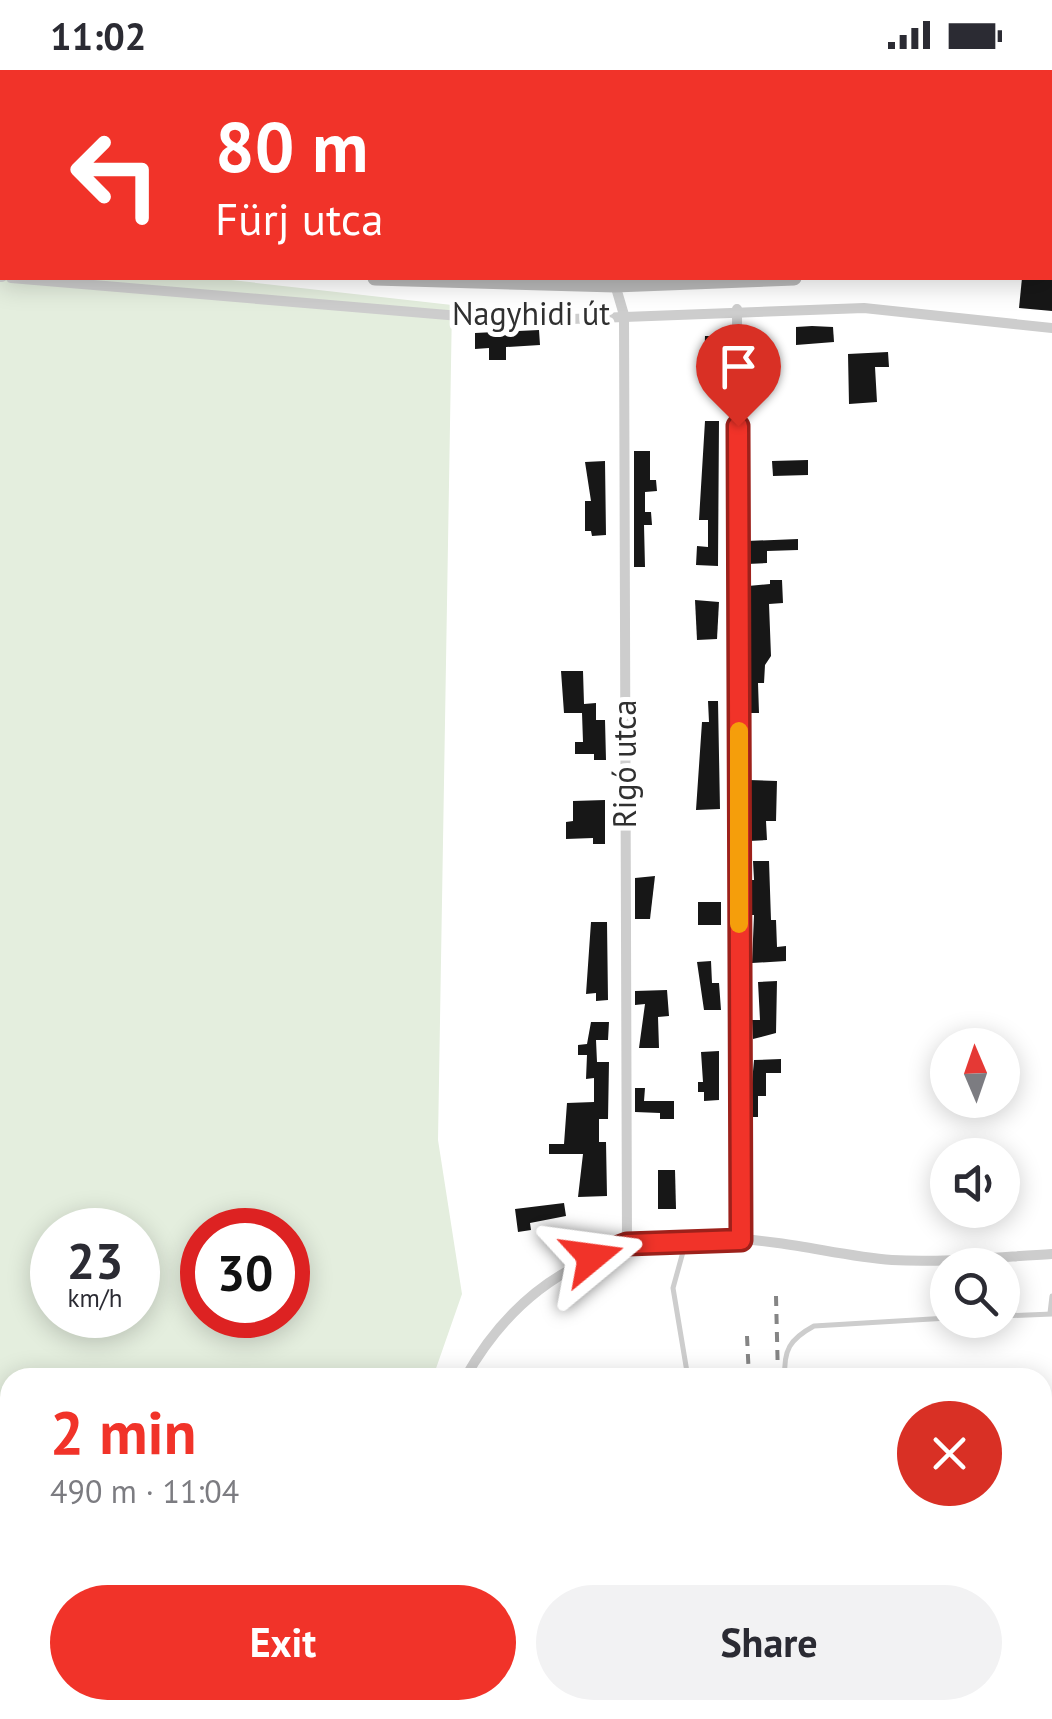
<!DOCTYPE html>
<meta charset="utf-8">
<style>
:root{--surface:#fff;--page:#f2f2f3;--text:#2b2b33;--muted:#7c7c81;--accent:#f13329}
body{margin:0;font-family:"PT Sans",sans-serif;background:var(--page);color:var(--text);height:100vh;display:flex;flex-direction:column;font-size:38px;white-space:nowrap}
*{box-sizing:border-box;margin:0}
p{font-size:32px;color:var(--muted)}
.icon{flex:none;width:55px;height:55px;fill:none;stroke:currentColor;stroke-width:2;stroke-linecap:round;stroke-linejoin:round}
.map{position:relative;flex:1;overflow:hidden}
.panel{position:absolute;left:0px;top:1298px;width:1052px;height:352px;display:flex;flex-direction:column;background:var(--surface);border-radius:30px 30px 0 0;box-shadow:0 5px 25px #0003}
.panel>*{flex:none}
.guide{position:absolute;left:0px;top:0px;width:1052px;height:210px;box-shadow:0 5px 25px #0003;background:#f13329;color:#fff;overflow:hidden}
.needle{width:65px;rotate:358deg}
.tools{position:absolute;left:930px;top:958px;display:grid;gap:20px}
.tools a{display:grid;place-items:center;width:90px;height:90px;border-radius:50%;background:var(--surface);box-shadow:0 5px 25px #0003;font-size:50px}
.speed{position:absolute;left:30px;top:1138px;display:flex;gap:20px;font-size:50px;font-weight:700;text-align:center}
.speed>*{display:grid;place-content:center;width:130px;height:130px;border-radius:50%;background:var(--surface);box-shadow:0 5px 25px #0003;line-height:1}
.speed small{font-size:25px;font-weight:400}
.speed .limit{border:15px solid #d22;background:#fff;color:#111}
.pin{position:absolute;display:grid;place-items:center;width:85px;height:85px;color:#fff;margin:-102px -42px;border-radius:50% 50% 50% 0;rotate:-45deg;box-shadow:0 0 10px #0007}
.pin .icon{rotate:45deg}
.me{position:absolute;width:110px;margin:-55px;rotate:74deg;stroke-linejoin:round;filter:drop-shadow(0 0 8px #0008)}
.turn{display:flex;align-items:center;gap:35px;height:210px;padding:0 50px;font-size:45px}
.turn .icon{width:130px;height:130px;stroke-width:2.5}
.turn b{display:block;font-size:70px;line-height:85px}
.round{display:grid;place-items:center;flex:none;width:105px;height:105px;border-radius:52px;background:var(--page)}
.overview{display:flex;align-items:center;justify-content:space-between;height:170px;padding:0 50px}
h1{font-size:60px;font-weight:600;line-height:75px;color:var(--accent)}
.primary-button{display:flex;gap:20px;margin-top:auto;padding:20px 50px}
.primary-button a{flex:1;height:115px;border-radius:60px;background:var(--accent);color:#fff;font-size:40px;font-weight:600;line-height:115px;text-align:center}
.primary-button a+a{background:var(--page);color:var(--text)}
.status{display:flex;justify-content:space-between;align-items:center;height:70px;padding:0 50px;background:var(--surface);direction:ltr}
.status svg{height:28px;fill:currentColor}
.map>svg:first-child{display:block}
</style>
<div class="status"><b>11:02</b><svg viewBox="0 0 49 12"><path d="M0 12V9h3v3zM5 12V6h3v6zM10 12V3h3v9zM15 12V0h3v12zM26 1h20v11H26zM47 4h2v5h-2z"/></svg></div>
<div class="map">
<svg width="1052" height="1649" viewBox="0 0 1052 1649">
<rect width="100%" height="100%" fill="#fff"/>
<g fill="#e4eede" fill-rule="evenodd">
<path d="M0,0H488L2,2V208H213L452,235L438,1070L462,1224L433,1307L10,1308V1461L0,1458ZM52,1160H138V1245H52ZM202,1160H288V1245H202Z"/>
<path d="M10,1542V1640H405L406,1649H0V1568Z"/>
</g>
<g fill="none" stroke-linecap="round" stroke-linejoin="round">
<g stroke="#c9dbef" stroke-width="4">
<path d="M453,0L465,2"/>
<path d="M0,1L3,2"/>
<path d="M474,2L476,0"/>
</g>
</g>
<g fill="#171717">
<path d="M1022,208H1052V241L1019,238Z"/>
<path d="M812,256L833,257L834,272L796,275V257Z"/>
<path d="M539,260L540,275L506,277V290H489V278L475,279V263Z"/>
<path d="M705,266H719L721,319L703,320Z"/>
<path d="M888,282L889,297H875L877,332L849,334L848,284Z"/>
<path d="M746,286L776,288L775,314H746Z"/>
<path d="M705,351H719L718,496L696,495L697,476L708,477V450H699Z"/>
<path d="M634,381H650V410H656L657,421L645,422V442H651L652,455H644L645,497H634Z"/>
<path d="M808,390V405L773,406L772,391Z"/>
<path d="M605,391L606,465L592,466L591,461H585V431H591L585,392Z"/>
<path d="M798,469V480L767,481V493L747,494V471Z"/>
<path d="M770,510H782L783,533L769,534L771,586L765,595L764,613H758L759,643H747L748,516L770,514Z"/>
<path d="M695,530L719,532L717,569L697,570Z"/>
<path d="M561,601H583L584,634L596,633V650H605L606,690H594V684H575V672H583L582,643H564Z"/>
<path d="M708,631H718L720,739L696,740L702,652H709Z"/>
<path d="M749,710L777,711L776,751H766L767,770L749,771Z"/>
<path d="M605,730V774H593V768L566,769V752L573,751V731Z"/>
<path d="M753,791H769L771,850H776L777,877L786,876V891L752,893L754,845H748V810H754Z"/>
<path d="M655,806L650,849H635V808Z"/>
<rect x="698" y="832" width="23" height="23"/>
<path d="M591,852H607L608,930L596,931V923L586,924Z"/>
<path d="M711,891L712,913H708H719L721,940H704L697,892Z"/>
<path d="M777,911L776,963L753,969L752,950H760L758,912Z"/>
<path d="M667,920L669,946L658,947L659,978H639L645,934L635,935V921Z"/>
<path d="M591,952H609L608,970H596L597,992H609L608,1049H599V1072H606L607,1126L578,1127L583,1084H549V1074H564L567,1033L594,1032V1008L586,1009L587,985H578V975L587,974Z"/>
<path d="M719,981V1030L704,1031V1022H698V1012H703L701,982Z"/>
<path d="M781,989V1003H766V1026H758V1047H749L754,990Z"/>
<path d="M635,1018H645L644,1031H674V1049H660V1043L635,1042Z"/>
<path d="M658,1100H675L676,1139H658Z"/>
<path d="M564,1133L566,1146L530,1153L531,1160L518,1162L515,1139Z"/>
</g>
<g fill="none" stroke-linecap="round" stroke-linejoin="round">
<g stroke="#cdcdcd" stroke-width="5">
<path d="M808,0L809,2"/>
<path d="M686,1171L673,1218L688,1308"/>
<path d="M1050,1243L1052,1226"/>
<path d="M1002,1246L1052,1244"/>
<path d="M785,1308C783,1280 790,1269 814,1256L948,1248"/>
<path d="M1042,1543L1052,1520"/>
<path d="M1042,1618L1048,1649"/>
<path d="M702,1640V1649"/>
</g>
<g stroke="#cdcdcd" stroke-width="10">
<path d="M559,0L560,2"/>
<path d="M0,207H2"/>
<path d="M11,208L518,251L864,238L1052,258"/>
<path d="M614,211L624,245L627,1174"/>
<path d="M737,239L741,1170"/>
<path d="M465,1308C535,1184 644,1154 778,1173C816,1178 853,1187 892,1190C944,1193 999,1187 1052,1184"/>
<path d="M458,1640V1649"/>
</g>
<g stroke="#bababa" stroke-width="15">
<path d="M1050,93L1052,91"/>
<path d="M0,164L2,165"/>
<path d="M375,208L615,215L794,208"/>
</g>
<g stroke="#858585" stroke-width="4" stroke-dasharray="10 8" stroke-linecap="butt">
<path d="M776,1226L778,1308"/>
<path d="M747,1266L749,1308"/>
<path d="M764,1640L765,1649"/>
<path d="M789,1640V1649"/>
</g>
</g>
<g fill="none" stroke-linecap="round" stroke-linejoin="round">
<defs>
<path id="route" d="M592,1187L627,1174L741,1170L738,356"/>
</defs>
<use href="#route" stroke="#9d211b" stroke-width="25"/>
<use href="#route" stroke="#f13329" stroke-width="18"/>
<path stroke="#f59e0b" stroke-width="18" d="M739,661V854"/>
</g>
<g text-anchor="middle" stroke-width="10" stroke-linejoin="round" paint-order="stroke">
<g font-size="32" fill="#303030" stroke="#fff">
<text x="531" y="255">Nagyhidi út</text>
<text transform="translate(625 694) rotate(-90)" y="11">Rigó utca</text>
</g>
</g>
</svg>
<div class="tools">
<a><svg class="needle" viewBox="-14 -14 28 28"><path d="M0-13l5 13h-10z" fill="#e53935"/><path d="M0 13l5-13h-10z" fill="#7c7c81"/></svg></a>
<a><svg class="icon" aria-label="sound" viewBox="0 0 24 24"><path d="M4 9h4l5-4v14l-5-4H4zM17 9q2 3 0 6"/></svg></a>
<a><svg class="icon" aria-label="search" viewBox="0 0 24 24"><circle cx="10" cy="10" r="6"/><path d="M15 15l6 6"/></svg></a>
</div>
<div class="speed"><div>23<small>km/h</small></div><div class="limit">30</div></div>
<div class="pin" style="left:738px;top:356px;background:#d93025"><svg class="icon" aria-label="arrive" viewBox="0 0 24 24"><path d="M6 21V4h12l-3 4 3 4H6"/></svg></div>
<svg class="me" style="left:592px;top:1187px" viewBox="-20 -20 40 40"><path d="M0-17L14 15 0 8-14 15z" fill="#f13329" stroke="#fff" stroke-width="4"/></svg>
<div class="guide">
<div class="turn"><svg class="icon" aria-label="left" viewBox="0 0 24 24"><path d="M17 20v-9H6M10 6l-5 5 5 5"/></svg><div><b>80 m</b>Fürj utca</div></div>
</div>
<section class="panel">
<div class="overview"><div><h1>2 min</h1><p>490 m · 11:04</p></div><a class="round" style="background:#d93025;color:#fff"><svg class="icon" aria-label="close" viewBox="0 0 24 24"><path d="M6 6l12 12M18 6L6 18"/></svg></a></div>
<div class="primary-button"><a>Exit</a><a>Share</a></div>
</section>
</div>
